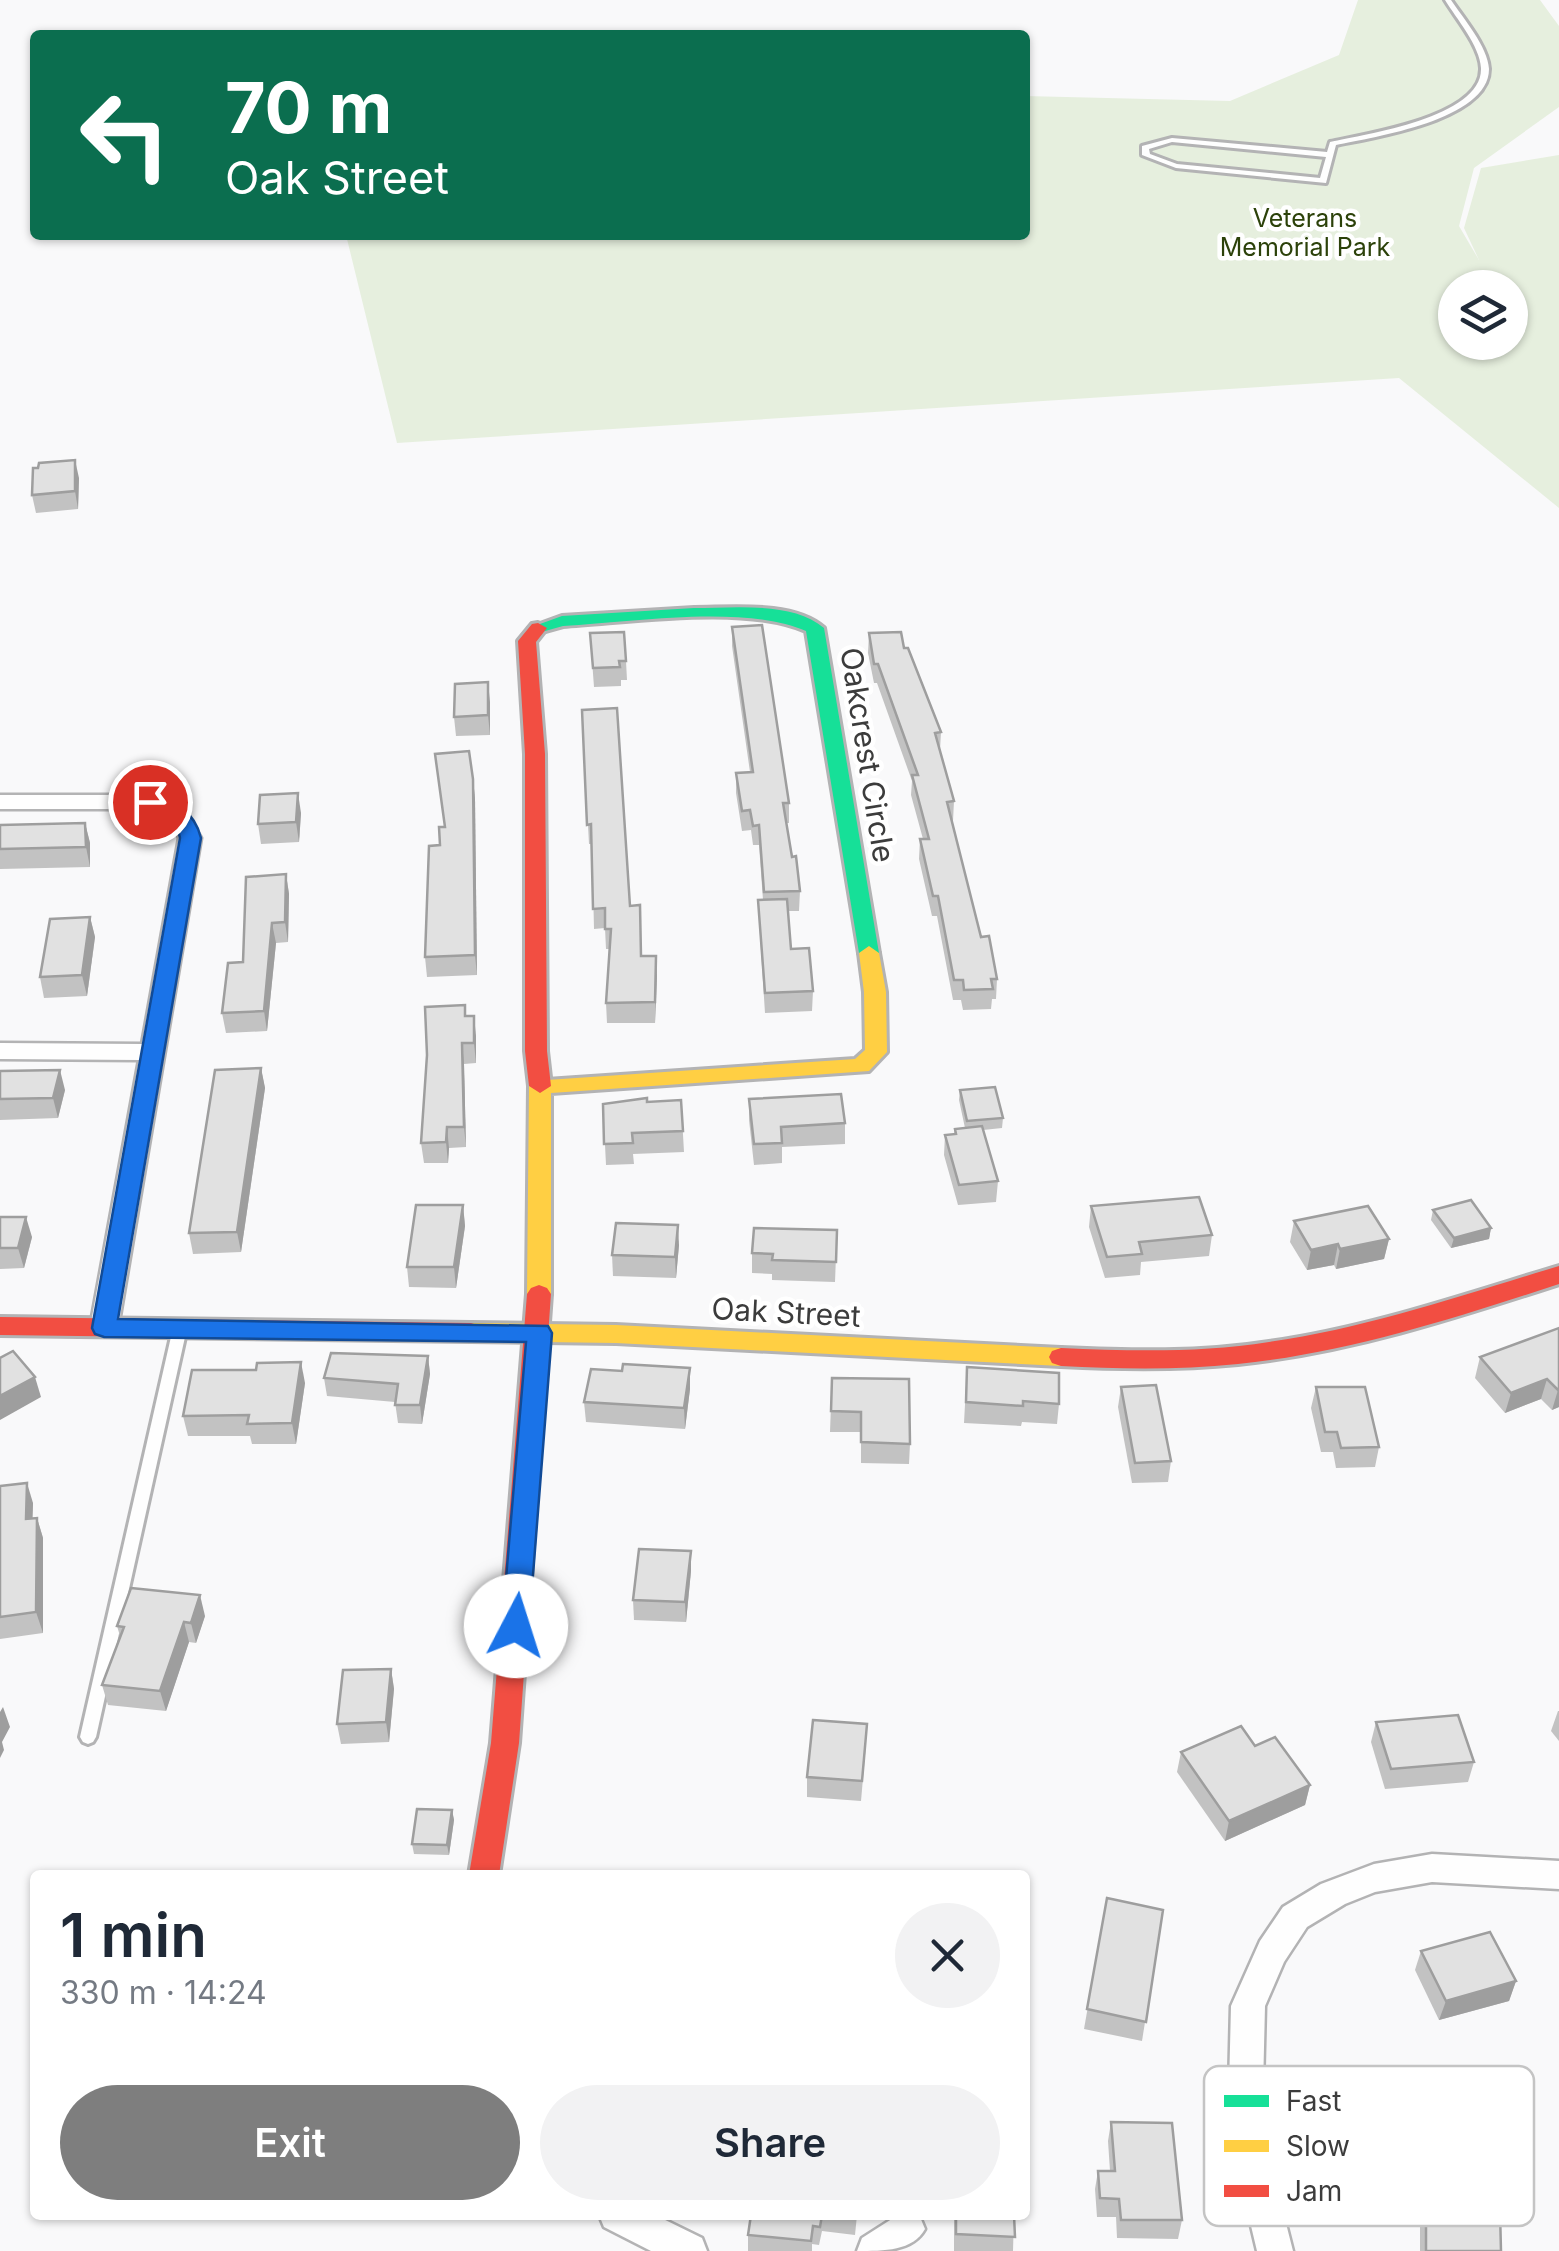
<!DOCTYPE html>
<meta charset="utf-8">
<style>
:root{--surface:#fff;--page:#f2f2f3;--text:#1f2937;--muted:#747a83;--accent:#7e7e7e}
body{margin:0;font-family:Inter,sans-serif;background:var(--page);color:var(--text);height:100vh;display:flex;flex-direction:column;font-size:38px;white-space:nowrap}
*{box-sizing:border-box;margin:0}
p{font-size:32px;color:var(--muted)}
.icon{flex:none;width:55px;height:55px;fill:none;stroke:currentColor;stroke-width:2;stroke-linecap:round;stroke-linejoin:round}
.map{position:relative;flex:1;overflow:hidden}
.details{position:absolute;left:30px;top:1870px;width:1000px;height:350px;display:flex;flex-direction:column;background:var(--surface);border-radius:10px;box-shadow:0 2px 8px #0004}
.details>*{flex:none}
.hud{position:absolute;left:30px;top:30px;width:1000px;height:210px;border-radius:10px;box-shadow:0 2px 8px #0004;background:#0b6e4f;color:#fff;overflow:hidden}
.fabs{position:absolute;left:1438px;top:270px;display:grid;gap:20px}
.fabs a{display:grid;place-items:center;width:90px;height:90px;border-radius:50%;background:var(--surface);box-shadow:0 2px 8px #0004;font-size:50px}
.pin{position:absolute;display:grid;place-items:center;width:85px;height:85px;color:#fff;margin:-42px;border:5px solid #fff;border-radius:50%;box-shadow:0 2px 10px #0007}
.me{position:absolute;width:110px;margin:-55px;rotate:5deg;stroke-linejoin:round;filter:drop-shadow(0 0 8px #0008)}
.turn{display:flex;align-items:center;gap:35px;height:210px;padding:0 30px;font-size:45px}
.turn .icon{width:130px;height:130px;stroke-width:2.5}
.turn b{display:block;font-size:70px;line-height:85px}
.round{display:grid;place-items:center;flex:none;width:105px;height:105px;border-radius:52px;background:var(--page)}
.overview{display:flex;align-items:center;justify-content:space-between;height:170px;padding:0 30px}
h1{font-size:60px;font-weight:600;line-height:75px}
.cta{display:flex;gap:20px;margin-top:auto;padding:20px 30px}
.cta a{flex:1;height:115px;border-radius:60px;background:var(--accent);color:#fff;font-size:40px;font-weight:600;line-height:115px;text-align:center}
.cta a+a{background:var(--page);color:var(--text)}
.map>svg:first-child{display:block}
</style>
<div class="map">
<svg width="1559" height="2251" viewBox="0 0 1559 2251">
<rect width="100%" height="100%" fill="#f9f9fa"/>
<path fill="#e6efde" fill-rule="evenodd" d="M1358,0H1540L1559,26V107L1474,168L1459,226L1479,260L1464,228L1481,168L1559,155V508L1399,378L397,443L346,235H1025V96L1230,101L1339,55ZM1455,288H1510V342H1455Z"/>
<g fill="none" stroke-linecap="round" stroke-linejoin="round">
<defs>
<g id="lane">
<path d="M1445,0H1451C1463,18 1488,47 1489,69C1489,120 1374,137 1336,145L1326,183L1176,168L1142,155V146L1172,138L1327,152L1330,142C1367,134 1483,117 1481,68C1480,46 1456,18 1445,0ZM1172,142L1326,157L1320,178L1177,164L1150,154L1149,149Z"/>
<path d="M180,1323L185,1324L187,1328L96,1737L93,1742L88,1744L83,1742L80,1737L173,1328L175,1324Z"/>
</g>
<g id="street">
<path d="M0,795H150L184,809L201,838L118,1328L114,1335H94L90,1328L139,1060L0,1059V1043L142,1044L179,838L173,823L148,809H0Z"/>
<path d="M1432,1854L1559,1861V1889L1432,1882L1375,1892L1345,1904L1307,1927L1284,1962L1265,2006L1262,2129L1293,2251H1257L1228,2129L1231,2006L1260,1941L1283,1907L1321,1884L1374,1864Z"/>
<path d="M599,2215H655L702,2238L707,2251H651L604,2227Z"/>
<path d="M898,2215L920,2217L925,2229C913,2251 884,2251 857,2251L862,2238Z"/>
</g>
<path id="fast" d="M694,608C733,608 793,601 824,628L879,953L876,958H862L859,953L806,631C744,604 632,622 563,626L538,633L529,628L562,616Z"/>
<g id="slow">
<path d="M869,946L879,953L886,992L887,1052L869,1071L551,1093V1294L547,1300H531L527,1294L529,1086L532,1081L855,1059L865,1050L864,992L859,953Z"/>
<path d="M471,1323L616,1325L1061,1348L1070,1351L1073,1357L1070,1363L1061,1366L616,1343L471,1341L462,1338L459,1332L462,1326Z"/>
</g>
<g id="jam">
<path d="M538,623L547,628L536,642L545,754L547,1051L551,1086L540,1093L529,1086L525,1051V754L518,641L532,624Z"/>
<path d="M1559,1266V1284C1455,1318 1347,1353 1238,1364C1179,1370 1120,1369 1061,1366L1052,1363L1049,1357L1052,1351L1061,1348C1130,1351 1200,1353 1269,1342C1368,1328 1463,1295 1559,1266Z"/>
<path d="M539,1285L547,1288L551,1294L519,1743L499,1875H469L491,1743L527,1294L531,1288Z"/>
<path d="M0,1317L471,1323L480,1326L483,1332L480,1338L471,1341L0,1335Z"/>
</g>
</defs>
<use href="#lane" stroke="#b3b3b4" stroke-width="6"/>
<use href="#street" stroke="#b3b3b4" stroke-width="5"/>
<use href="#fast" stroke="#b3b3b4" stroke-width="6"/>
<use href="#slow" stroke="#b3b3b4" stroke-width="6"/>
<use href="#jam" stroke="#b3b3b4" stroke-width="6"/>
<use href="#lane" fill="#fefefe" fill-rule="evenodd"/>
<use href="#street" fill="#fefefe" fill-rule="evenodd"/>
<use href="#fast" fill="#16e098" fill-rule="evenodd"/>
<use href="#slow" fill="#ffcf43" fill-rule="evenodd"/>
<use href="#jam" fill="#f24e42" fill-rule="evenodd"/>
</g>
<g fill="#c2c2c2">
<path d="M38,468L79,478L78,509L36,513L32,495Z"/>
<path d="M732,627L789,803V823H786L800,891L799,911H788L791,949L813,991L812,1011L765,1013L759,920L758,900H763L759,845H753L751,830L742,831L736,793V773L750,772L732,646Z"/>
<path d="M590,633L626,661L627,680H621V686L594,687Z"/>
<path d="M869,633L904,648L941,732L940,750L954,801L953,821H952L981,937L997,979L996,999H992L991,1009L963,1010L961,1000H953L937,916H932L919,859L920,839H923L911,795L912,781L877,683H874L868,653Z"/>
<path d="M490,702V735L456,736L454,717Z"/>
<path d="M582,710L642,956H656L655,1023H607L606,1003L609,949H606L605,928L594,929L592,844H589Z"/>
<path d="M473,779L475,799L477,975L427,977L425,957L444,827Z"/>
<path d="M301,813L299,842L261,844L258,824Z"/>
<path d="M85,823L90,843V867L0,869V825Z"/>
<path d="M286,874L289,894L288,942L276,943L267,1031L226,1033L222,1013L243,962Z"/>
<path d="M90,917L95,937L87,996L44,998L40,977Z"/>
<path d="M466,1016L476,1036V1063L464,1064L466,1147L449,1148L448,1163H424L421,1143Z"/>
<path d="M261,1068L265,1088L241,1252L193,1254L189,1233Z"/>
<path d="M0,1071L65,1090L58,1118L0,1120Z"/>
<path d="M960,1090L1003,1118L1002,1128L983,1130L998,1181L996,1202L958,1205L944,1155L945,1135L954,1134L955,1129L965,1128L959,1100Z"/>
<path d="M749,1099L845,1123V1144L782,1147V1163L754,1165L749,1120Z"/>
<path d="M681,1100L684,1152L633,1154L634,1164L606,1165L603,1104Z"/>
<path d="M463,1205L465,1226L456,1288L409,1287L407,1267Z"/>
<path d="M1091,1206L1212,1235L1209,1256L1141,1262L1140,1275L1105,1278L1089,1227Z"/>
<path d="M1433,1210L1491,1228L1489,1239L1451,1248L1431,1220Z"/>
<path d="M0,1217L32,1237L24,1268L0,1269Z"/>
<path d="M1294,1221L1389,1239L1384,1259L1336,1269L1334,1265L1307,1270L1290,1242Z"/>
<path d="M837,1230L835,1282L772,1280V1274L752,1273V1253Z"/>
<path d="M679,1245L676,1278L613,1276L612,1255Z"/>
<path d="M1559,1328V1407L1552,1410L1541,1399L1505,1413L1475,1378L1480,1357Z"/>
<path d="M428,1356L430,1374L422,1424L398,1423L395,1402L327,1396L324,1378Z"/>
<path d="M967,1367L1059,1404L1057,1424L1022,1422L1021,1426L964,1423Z"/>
<path d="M690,1368V1389L685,1429L586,1422L584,1402L622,1371Z"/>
<path d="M832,1378L910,1444L909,1464L861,1463V1432H830Z"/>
<path d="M305,1383L296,1444H252L250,1436H188L183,1416Z"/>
<path d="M1121,1387L1171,1461L1168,1482L1132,1483L1118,1407Z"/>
<path d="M1316,1387L1379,1447L1375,1467L1336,1468L1333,1452H1321L1311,1408Z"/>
<path d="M0,1486L33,1503L32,1518H37L43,1538V1633L0,1639Z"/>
<path d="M691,1571L686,1622L634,1620L633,1600Z"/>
<path d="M205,1616L196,1643L189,1642L166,1711L108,1705L102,1685L120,1636L117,1626Z"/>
<path d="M391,1669L394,1689L389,1742L341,1744L337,1724Z"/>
<path d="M1558,1711H1559V1741L1551,1731Z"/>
<path d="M1376,1722L1474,1762L1468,1782L1385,1789L1371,1742Z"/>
<path d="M866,1744L861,1801L807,1797V1777Z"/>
<path d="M1181,1752L1310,1785L1305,1805L1225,1841L1177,1772Z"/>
<path d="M452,1810L454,1820L449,1855L414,1854L412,1844Z"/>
<path d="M1107,1898L1163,1910L1142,2041L1084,2029Z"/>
<path d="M1421,1951L1516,1981L1509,2001L1439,2020L1415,1970Z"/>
<path d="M1111,2122L1182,2220L1178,2239L1117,2238L1116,2217H1097L1095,2189L1098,2171H1110L1108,2141Z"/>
<path d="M1426,2199L1501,2251H1420V2217Z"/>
<path d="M251,2215H298V2216Z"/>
<path d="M751,2215H857L855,2235L822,2231L819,2245L812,2244V2251H748V2235Z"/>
<path d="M954,2215H1014L1013,2251H954Z"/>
</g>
<g fill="#9e9e9e">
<path d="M75,460L79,478L78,509L75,491Z"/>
<path d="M488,682L490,702V735L488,715Z"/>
<path d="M473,779L475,799L477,975L475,955Z"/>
<path d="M298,793L301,813L299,842L296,822Z"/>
<path d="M85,823L90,843V867L86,847Z"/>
<path d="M286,874L289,894L288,942L285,922Z"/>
<path d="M90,917L95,937L87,996L82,975Z"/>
<path d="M272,923L276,943L267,1031L264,1011Z"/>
<path d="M656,956L657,976L655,1023V1002Z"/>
<path d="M474,1016L476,1036V1063L474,1043Z"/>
<path d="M462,1043L464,1064L466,1147L464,1127Z"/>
<path d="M261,1068L265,1088L241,1252L237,1232Z"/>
<path d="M60,1070L65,1090L58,1118L53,1098Z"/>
<path d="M447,1127L449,1148L448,1163L446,1142Z"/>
<path d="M463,1205L465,1226L456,1288L454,1267Z"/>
<path d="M26,1217L32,1237L24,1268L18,1248Z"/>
<path d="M678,1225L679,1245L676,1278L675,1257Z"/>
<path d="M1491,1228L1489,1239L1451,1248L1454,1238Z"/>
<path d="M1389,1239L1384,1259L1336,1269L1340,1249Z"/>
<path d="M1338,1244L1334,1265L1307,1270L1311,1250Z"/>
<path d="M428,1356L430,1374L422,1424L420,1405Z"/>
<path d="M301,1362L305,1383L296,1444L292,1423Z"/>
<path d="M690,1368V1389L685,1429L684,1408Z"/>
<path d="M35,1377L41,1397L0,1420V1396Z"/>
<path d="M1547,1379L1541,1399L1505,1413L1511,1393Z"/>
<path d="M1559,1389V1407L1552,1410L1558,1390Z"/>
<path d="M27,1483L33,1503L32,1540L26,1519Z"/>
<path d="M37,1518L43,1538V1633L36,1612Z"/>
<path d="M691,1551V1571L686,1622L685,1602Z"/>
<path d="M200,1595L205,1616L196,1643L191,1623Z"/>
<path d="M184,1622L189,1642L166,1711L160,1691Z"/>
<path d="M391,1669L394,1689L389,1742L386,1722Z"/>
<path d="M3,1707L10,1727L2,1742L4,1750L0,1758V1712Z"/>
<path d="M1310,1785L1305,1805L1225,1841L1229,1821Z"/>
<path d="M452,1810L454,1820L449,1855L447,1845Z"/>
<path d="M1516,1981L1509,2001L1439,2020L1446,2001Z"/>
</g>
<g fill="#e1e1e1" stroke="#9e9e9e" stroke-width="2.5">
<path d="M75,460V491L32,495L33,468H38L39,463Z"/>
<path d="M762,625L789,803H783L792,857L796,856L800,891L764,892L759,825L753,826L750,810L742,811L736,773L753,772L732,627Z"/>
<path d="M624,632L626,661H619L620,667L593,668L590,633Z"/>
<path d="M901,632L904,648H908L941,732L935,733L954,801L947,802L981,937L989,936L997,979H991L993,989L964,990L963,980H954L938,896H933L920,839H929L912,775H918L878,664H874L869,633Z"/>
<path d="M488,682V715L454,717L455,684Z"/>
<path d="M617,708L630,906L640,905L641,956H656L655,1002L606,1003L611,929H605V908L593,909L591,824L587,825L582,710Z"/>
<path d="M469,751L473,779L475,955L425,957L429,846L440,845L439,827H445L435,754Z"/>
<path d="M298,793L296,822L258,824L260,795Z"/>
<path d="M85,823L86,847L0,849V825Z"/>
<path d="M286,874L285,922L272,923L264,1011L222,1013L228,963L243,962L246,877Z"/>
<path d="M787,899L791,949L809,948L813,991L765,993L758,900Z"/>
<path d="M90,917L82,975L40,977L50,919Z"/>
<path d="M465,1005V1016H474V1043H462L464,1127H447L446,1142L421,1143L427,1055L425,1007Z"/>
<path d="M261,1068L237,1232L189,1233L215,1070Z"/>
<path d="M60,1070L53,1098L0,1099V1071Z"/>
<path d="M995,1087L1003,1118L967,1121L960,1090Z"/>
<path d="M841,1094L845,1123L781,1127L782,1143L754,1144L749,1099Z"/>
<path d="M647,1098V1102L681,1100L683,1131L632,1133L633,1143L604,1144L603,1104Z"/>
<path d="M982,1126L998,1181L959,1185L945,1135L956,1134L955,1129Z"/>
<path d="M1199,1197L1212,1235L1139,1242L1142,1254L1107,1257L1091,1206Z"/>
<path d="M1471,1200L1491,1228L1454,1238L1433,1210Z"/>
<path d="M416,1205H463L454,1267H407Z"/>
<path d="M1368,1206L1389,1239L1340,1249L1338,1244L1311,1250L1294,1221Z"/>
<path d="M0,1217H26L18,1248H0Z"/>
<path d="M616,1223L678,1225L675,1257L612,1255Z"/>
<path d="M754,1228L837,1230L836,1262L772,1260L773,1254L752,1253Z"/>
<path d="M1559,1328V1389L1558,1390L1547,1379L1511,1393L1480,1357Z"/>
<path d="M13,1351L35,1377L0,1396V1358Z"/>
<path d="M331,1353L428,1356L420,1405H395L398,1384L324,1378Z"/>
<path d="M301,1362L292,1423L247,1424L249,1415L183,1416L192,1370H256L257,1363Z"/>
<path d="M623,1364L690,1368L684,1408L584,1402L591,1369L622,1371Z"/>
<path d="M967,1367L1059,1373V1404L1023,1401V1406L966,1402Z"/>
<path d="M832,1378L909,1379L910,1444L861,1442V1412L831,1411Z"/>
<path d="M1156,1385L1171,1461L1135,1463L1121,1387Z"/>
<path d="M1316,1387H1365L1379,1447L1341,1448L1337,1432H1325Z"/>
<path d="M27,1483L26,1519L37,1518L36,1612L0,1617V1486Z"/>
<path d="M639,1549L691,1551L685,1602L633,1600Z"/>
<path d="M131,1588L200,1595L191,1623L184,1622L160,1691L102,1685L124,1627L117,1626Z"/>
<path d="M391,1669L386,1722L337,1724L343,1670Z"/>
<path d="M1458,1715L1474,1762L1391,1769L1376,1722Z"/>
<path d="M813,1720L867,1724L862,1781L807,1777Z"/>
<path d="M1241,1726L1255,1746L1275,1737L1310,1785L1229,1821L1181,1752Z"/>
<path d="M417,1809L452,1810L447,1845L412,1844Z"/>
<path d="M1107,1898L1163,1910L1146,2022L1087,2009Z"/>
<path d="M1490,1932L1516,1981L1446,2001L1421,1951Z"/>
<path d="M1111,2122L1172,2123L1182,2220H1121L1119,2199L1100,2198L1098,2171H1115Z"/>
<path d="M1426,2199L1500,2211L1501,2251H1426Z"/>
<path d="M751,2215H822L820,2227L813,2226L811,2241L748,2235Z"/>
<path d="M956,2215H1014L1015,2237L956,2234Z"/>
</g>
<path fill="#1a73e8" stroke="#114b97" stroke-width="2.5" d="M150,796C176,803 194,810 201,838L118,1319L548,1326L552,1333L529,1626L525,1634L516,1637L506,1634L502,1626L526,1342L104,1337L95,1334L92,1328L180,838C176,816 163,812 143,806V798Z"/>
<g text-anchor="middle" stroke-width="9" stroke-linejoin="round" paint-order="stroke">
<g font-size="25" fill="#2c420a" stroke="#fff">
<text x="1305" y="227">Veterans<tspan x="1305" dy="29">Memorial Park</tspan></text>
</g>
<g font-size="30" fill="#3c3c3c" stroke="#fff">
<text transform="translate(867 755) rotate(81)" y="10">Oakcrest Circle</text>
<text transform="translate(786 1313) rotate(3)" y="10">Oak Street</text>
</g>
</g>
<rect x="1204" y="2066" width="330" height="160" rx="15" fill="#fff" stroke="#c4c4c4" stroke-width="2.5"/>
<rect x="1224" y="2095" width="45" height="12" fill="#16e098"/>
<rect x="1224" y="2140" width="45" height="12" fill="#ffcf43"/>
<rect x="1224" y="2185" width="45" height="12" fill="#f24e42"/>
<g font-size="28" fill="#3c3c3c">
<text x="1286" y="2111">Fast</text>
<text x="1286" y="2156">Slow</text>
<text x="1286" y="2201">Jam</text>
</g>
</svg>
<div class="fabs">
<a><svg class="icon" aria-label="layers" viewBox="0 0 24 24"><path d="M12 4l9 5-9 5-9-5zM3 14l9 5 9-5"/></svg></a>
</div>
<div class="pin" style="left:150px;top:802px;background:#d93025"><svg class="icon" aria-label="arrive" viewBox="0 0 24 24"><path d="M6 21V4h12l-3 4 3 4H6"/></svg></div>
<svg class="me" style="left:516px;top:1626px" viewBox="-20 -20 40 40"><circle r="19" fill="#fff"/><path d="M0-13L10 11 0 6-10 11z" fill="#1a73e8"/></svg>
<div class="hud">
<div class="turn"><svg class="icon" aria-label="left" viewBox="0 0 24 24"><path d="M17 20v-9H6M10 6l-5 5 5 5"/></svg><div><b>70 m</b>Oak Street</div></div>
</div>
<section class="details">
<div class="overview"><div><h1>1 min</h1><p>330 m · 14:24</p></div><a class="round"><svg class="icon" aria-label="close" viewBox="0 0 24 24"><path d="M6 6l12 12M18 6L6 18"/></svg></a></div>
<div class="cta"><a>Exit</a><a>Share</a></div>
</section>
</div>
